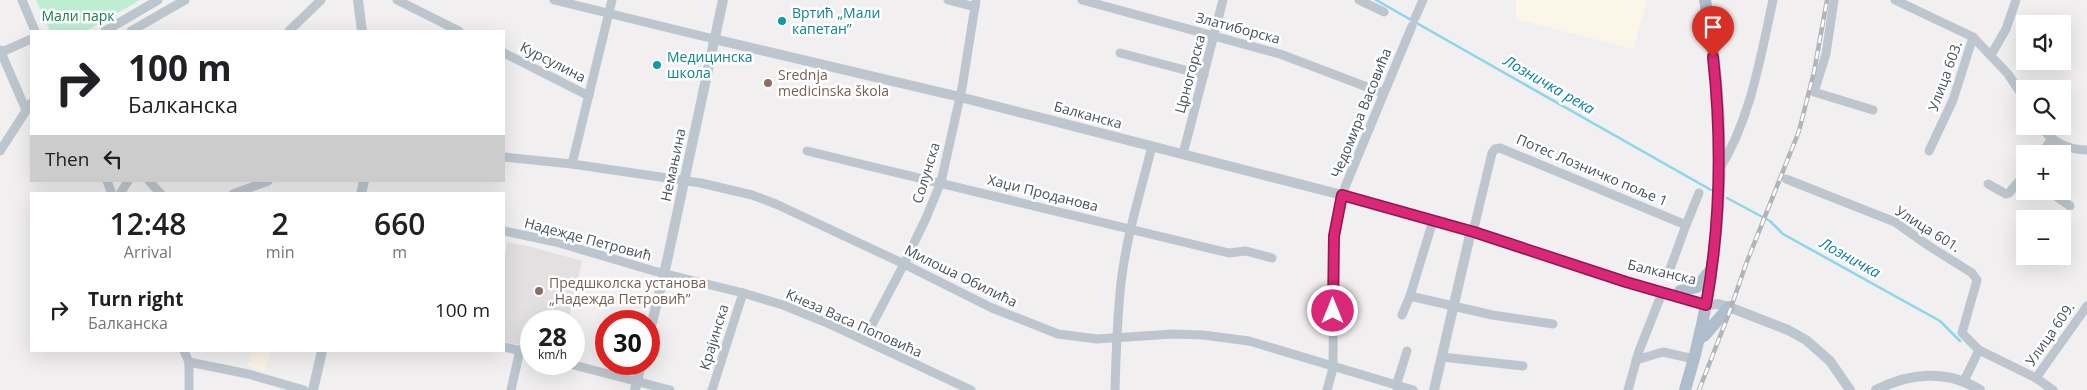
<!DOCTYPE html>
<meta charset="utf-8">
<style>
:root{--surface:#fff;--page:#f6f6f6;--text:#202124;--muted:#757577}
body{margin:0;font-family:"Open Sans",sans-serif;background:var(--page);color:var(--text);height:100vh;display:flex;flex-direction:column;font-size:19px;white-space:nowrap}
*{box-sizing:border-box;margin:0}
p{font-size:16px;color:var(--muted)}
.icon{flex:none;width:28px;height:28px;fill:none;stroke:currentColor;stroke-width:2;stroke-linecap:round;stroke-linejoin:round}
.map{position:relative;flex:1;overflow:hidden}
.side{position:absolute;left:30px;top:192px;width:475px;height:160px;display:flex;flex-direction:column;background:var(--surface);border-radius:0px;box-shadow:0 5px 20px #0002}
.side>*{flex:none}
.top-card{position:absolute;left:30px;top:30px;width:475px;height:152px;border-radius:0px;box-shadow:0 5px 20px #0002;background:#fff;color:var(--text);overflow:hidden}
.controls{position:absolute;left:2016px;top:15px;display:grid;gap:10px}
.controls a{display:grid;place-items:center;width:55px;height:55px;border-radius:0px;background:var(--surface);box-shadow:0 5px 20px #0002;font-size:25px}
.speed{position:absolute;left:520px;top:310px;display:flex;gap:10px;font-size:25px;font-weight:700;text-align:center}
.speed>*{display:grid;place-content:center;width:65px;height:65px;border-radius:50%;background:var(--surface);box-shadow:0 5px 20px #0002;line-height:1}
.speed small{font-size:12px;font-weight:400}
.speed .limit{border:8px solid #d22;background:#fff;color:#111}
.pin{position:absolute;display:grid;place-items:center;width:42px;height:42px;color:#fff;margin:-51px -21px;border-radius:50% 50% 50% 0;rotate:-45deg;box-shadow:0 0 5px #0007}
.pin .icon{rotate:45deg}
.me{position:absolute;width:55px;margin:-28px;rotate:0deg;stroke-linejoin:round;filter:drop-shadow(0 0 4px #0008)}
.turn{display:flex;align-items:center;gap:18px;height:105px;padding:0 15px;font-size:22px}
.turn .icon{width:65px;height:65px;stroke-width:2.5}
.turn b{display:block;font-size:35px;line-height:42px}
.then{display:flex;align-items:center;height:48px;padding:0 15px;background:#0003;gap:10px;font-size:19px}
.eta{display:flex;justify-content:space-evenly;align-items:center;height:85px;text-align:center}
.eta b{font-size:30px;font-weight:600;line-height:35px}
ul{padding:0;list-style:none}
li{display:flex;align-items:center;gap:15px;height:65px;padding:0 15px}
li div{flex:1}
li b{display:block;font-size:19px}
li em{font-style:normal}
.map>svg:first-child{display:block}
</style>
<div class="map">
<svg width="2087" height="390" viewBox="0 0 2087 390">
<rect width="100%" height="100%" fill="#f1efef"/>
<g fill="#fcf6e8">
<path d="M1516,0H1647L1633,49L1516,19Z"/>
<path d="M253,351H271L264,371L247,366Z"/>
</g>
<path fill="#e2e0e1" d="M507,242L528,246L582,261L568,321H531V347L504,342V252H506Z"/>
<path fill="#bdeed1" d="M36,0H140L86,31H50Z"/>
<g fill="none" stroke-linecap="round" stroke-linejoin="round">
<g stroke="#8bd6eb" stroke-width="2.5">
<path d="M1376,0L1711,190"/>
<path d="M1727,198L1770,221L1783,234L1940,321L1960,341"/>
</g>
<g stroke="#bdc6ce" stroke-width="9">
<path d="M22,0L35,31"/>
<path d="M397,0L459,31"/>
<path d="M554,0L714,39"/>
<path d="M948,0L975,7"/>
<path d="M1082,0L1280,54L1383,93"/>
<path d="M1359,0L1384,12"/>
<path d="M1834,0L1826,54L1814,92L1873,110"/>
<path d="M1895,0L1973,37L2008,74L2025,100"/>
<path d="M1415,18L1423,0"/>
<path d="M105,31L158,0"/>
<path d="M131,31L185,0"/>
<path d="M289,31L321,0"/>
<path d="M0,50L26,110"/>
<path d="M0,53L31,39"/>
<path d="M504,53L589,96"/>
<path d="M1120,53L1204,75"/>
<path d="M1991,55L2006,29L2016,0"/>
<path d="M2041,126C2051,142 2069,150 2087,150"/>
<path d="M0,151L31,103"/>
<path d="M807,151L1229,253L1246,251L1272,258"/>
<path d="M1929,151L1953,100L1973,37"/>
<path d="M1183,154L1223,0"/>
<path d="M2041,154L2052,139"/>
<path d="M504,157L572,164L701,183L752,195L776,204L904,264L992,308L1058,334L1097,339L1173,334L1203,335L1249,341L1413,390"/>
<path d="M572,164L612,0"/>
<path d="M1719,170C1751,118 1760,59 1773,0"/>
<path d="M1786,179L1895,222L1929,246L1972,273L1977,280L1962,333L1979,350L2036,378L2053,390"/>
<path d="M107,181L112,194"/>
<path d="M149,181L161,194"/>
<path d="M1988,184L2006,194L2009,193L2025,174"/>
<path d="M2049,191L2070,206"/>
<path d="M120,194L128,181"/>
<path d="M233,194L268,181"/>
<path d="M1686,225L1699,193"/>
<path d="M504,231L556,242L654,271L743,293L783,305L825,322L971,390"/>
<path d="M1473,232L1492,153L1495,149L1500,148L1686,225L1670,269"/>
<path d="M1410,296L1492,315L1553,324"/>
<path d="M1402,315L1410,296L1433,221"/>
<path d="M864,340L904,264L926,218L941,182L962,88L976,0"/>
<path d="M504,347L531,353"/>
<path d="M184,351L189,362V390"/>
<path d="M1442,357L1523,366"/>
<path d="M1636,360L1663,352L1694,359"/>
<path d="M189,362L248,374L304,390"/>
<path d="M570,364L670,390"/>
<path d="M2036,378L2087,306"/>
<path d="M1964,381L1979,350"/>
<path d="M1396,386L1407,351"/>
<path d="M511,390L520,350"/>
<path d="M712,390L743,293"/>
<path d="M1115,390C1116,354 1117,319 1121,283C1126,237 1141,191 1152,146"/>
<path d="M1327,390L1333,368L1334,237L1345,187L1412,26"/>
<path d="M1628,390L1639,351L1662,293"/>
</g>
<g stroke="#bdc6ce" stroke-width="10">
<path d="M358,0L362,31"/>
<path d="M714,39L960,97L1342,195L1473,232L1662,293L1707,305L1718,304L1729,307L1788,330L1806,340L1830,361L1850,390"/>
<path d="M361,194L364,181"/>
<path d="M649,335L667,261L723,0"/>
<path d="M313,390L322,351"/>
<path d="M635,390L641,364"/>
<path d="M1434,390L1471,231"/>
<path d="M1876,390C1909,373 1947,369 1980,390"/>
</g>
<g stroke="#aebecd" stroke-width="12">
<path d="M1680,291L1697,287L1710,271"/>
<path d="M1700,338L1704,336L1729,307"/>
<path d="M1685,390C1724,264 1729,129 1705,0"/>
</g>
<defs>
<path id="rail" d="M1699,390L1728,316L1746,264L1799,131L1814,72L1827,0"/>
</defs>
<use href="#rail" stroke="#b1b4b9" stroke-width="4.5"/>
<use href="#rail" stroke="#fff" stroke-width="2.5" stroke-dasharray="8" stroke-linecap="butt"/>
</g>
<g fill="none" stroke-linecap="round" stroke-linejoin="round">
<defs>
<path id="route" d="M1333,311L1334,236L1342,195L1474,232L1626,282L1706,305C1721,222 1722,140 1713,57"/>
</defs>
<use href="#route" stroke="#8e194d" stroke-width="12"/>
<use href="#route" stroke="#db2777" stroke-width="9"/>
</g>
<g fill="#0f9aa8" stroke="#fff" stroke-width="2">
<circle cx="782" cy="21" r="5"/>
<circle cx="657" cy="65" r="5"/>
</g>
<g fill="#8d6e63" stroke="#fff" stroke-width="2">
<circle cx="768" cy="83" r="5"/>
<circle cx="539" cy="291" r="5"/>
</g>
<g text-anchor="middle" stroke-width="5" stroke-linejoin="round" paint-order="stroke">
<g font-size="14" fill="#0d838f" stroke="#fff" text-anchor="start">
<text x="792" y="18">Вртић „Мали<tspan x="792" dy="16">капетан”</tspan></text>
<text x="667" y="62">Медицинска<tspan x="667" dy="16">школа</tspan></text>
</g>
<g font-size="14" fill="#187d4c" stroke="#fff">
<text x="78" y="21">Мали парк</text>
</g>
<g font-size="14" fill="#47525c" stroke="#fff">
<text transform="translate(1238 28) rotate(15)" y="5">Златиборска</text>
<text transform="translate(553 62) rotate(27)" y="5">Курсулина</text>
<text transform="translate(1190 74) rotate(-75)" y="5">Црногорска</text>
<text transform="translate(1945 76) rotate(-70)" y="5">Улица 603.</text>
<text transform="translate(1361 113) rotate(-68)" y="5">Чедомира Васовића</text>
<text transform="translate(1088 115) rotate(15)" y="5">Балканска</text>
<text transform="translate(673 165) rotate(-78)" y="5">Немањина</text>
<text transform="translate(1592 170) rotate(23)" y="5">Потес Лозничко поље 1</text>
<text transform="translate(926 173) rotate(-73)" y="5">Солунска</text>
<text transform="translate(1043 193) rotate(14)" y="5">Хаџи Проданова</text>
<text transform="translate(1928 229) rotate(32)" y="5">Улица 601.</text>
<text transform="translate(588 239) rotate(15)" y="5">Надежде Петровић</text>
<text transform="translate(1662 272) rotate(13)" y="5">Балканска</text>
<text transform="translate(961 276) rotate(26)" y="5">Милоша Обилића</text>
<text transform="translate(854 323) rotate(24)" y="5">Кнеза Васа Поповића</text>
<text transform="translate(2050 334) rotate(-55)" y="5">Улица 609.</text>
<text transform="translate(714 337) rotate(-73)" y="5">Крајинска</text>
</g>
<g font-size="14" fill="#785e54" stroke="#fff" text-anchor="start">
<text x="778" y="80">Srednja<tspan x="778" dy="16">medicinska škola</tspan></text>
<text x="549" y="288">Предшколска установа<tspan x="549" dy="16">„Надежда Петровић”</tspan></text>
</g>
<g font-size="15" font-style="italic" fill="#0e80a0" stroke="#fff">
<text transform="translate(1549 85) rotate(30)" y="5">Лозничка река</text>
<text transform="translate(1850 258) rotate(29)" y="5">Лозничка</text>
</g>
</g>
</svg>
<div class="controls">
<a><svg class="icon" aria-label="sound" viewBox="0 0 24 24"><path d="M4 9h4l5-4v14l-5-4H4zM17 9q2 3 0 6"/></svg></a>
<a><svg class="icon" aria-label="search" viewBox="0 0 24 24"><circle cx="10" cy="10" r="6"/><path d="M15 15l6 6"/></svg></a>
<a>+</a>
<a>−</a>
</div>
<div class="speed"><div>28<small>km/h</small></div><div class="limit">30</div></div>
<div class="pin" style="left:1713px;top:57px;background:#d93025"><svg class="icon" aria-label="arrive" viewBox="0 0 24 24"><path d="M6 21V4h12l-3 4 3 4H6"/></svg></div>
<svg class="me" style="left:1333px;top:311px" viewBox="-20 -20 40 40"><circle r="17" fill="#db2777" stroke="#fff" stroke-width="3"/><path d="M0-11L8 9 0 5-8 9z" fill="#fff"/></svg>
<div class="top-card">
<div class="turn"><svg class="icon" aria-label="right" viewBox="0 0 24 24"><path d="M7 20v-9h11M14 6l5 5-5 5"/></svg><div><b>100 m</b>Балканска</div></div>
<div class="then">Then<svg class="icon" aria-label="left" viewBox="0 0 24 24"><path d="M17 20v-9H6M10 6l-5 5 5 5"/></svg></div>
</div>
<section class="side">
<div class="eta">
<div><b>12:48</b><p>Arrival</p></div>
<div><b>2</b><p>min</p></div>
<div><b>660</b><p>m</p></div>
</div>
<ul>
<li><svg class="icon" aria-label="right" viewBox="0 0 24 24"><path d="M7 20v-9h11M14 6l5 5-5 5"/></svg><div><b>Turn right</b><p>Балканска</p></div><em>100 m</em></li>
</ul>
</section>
</div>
